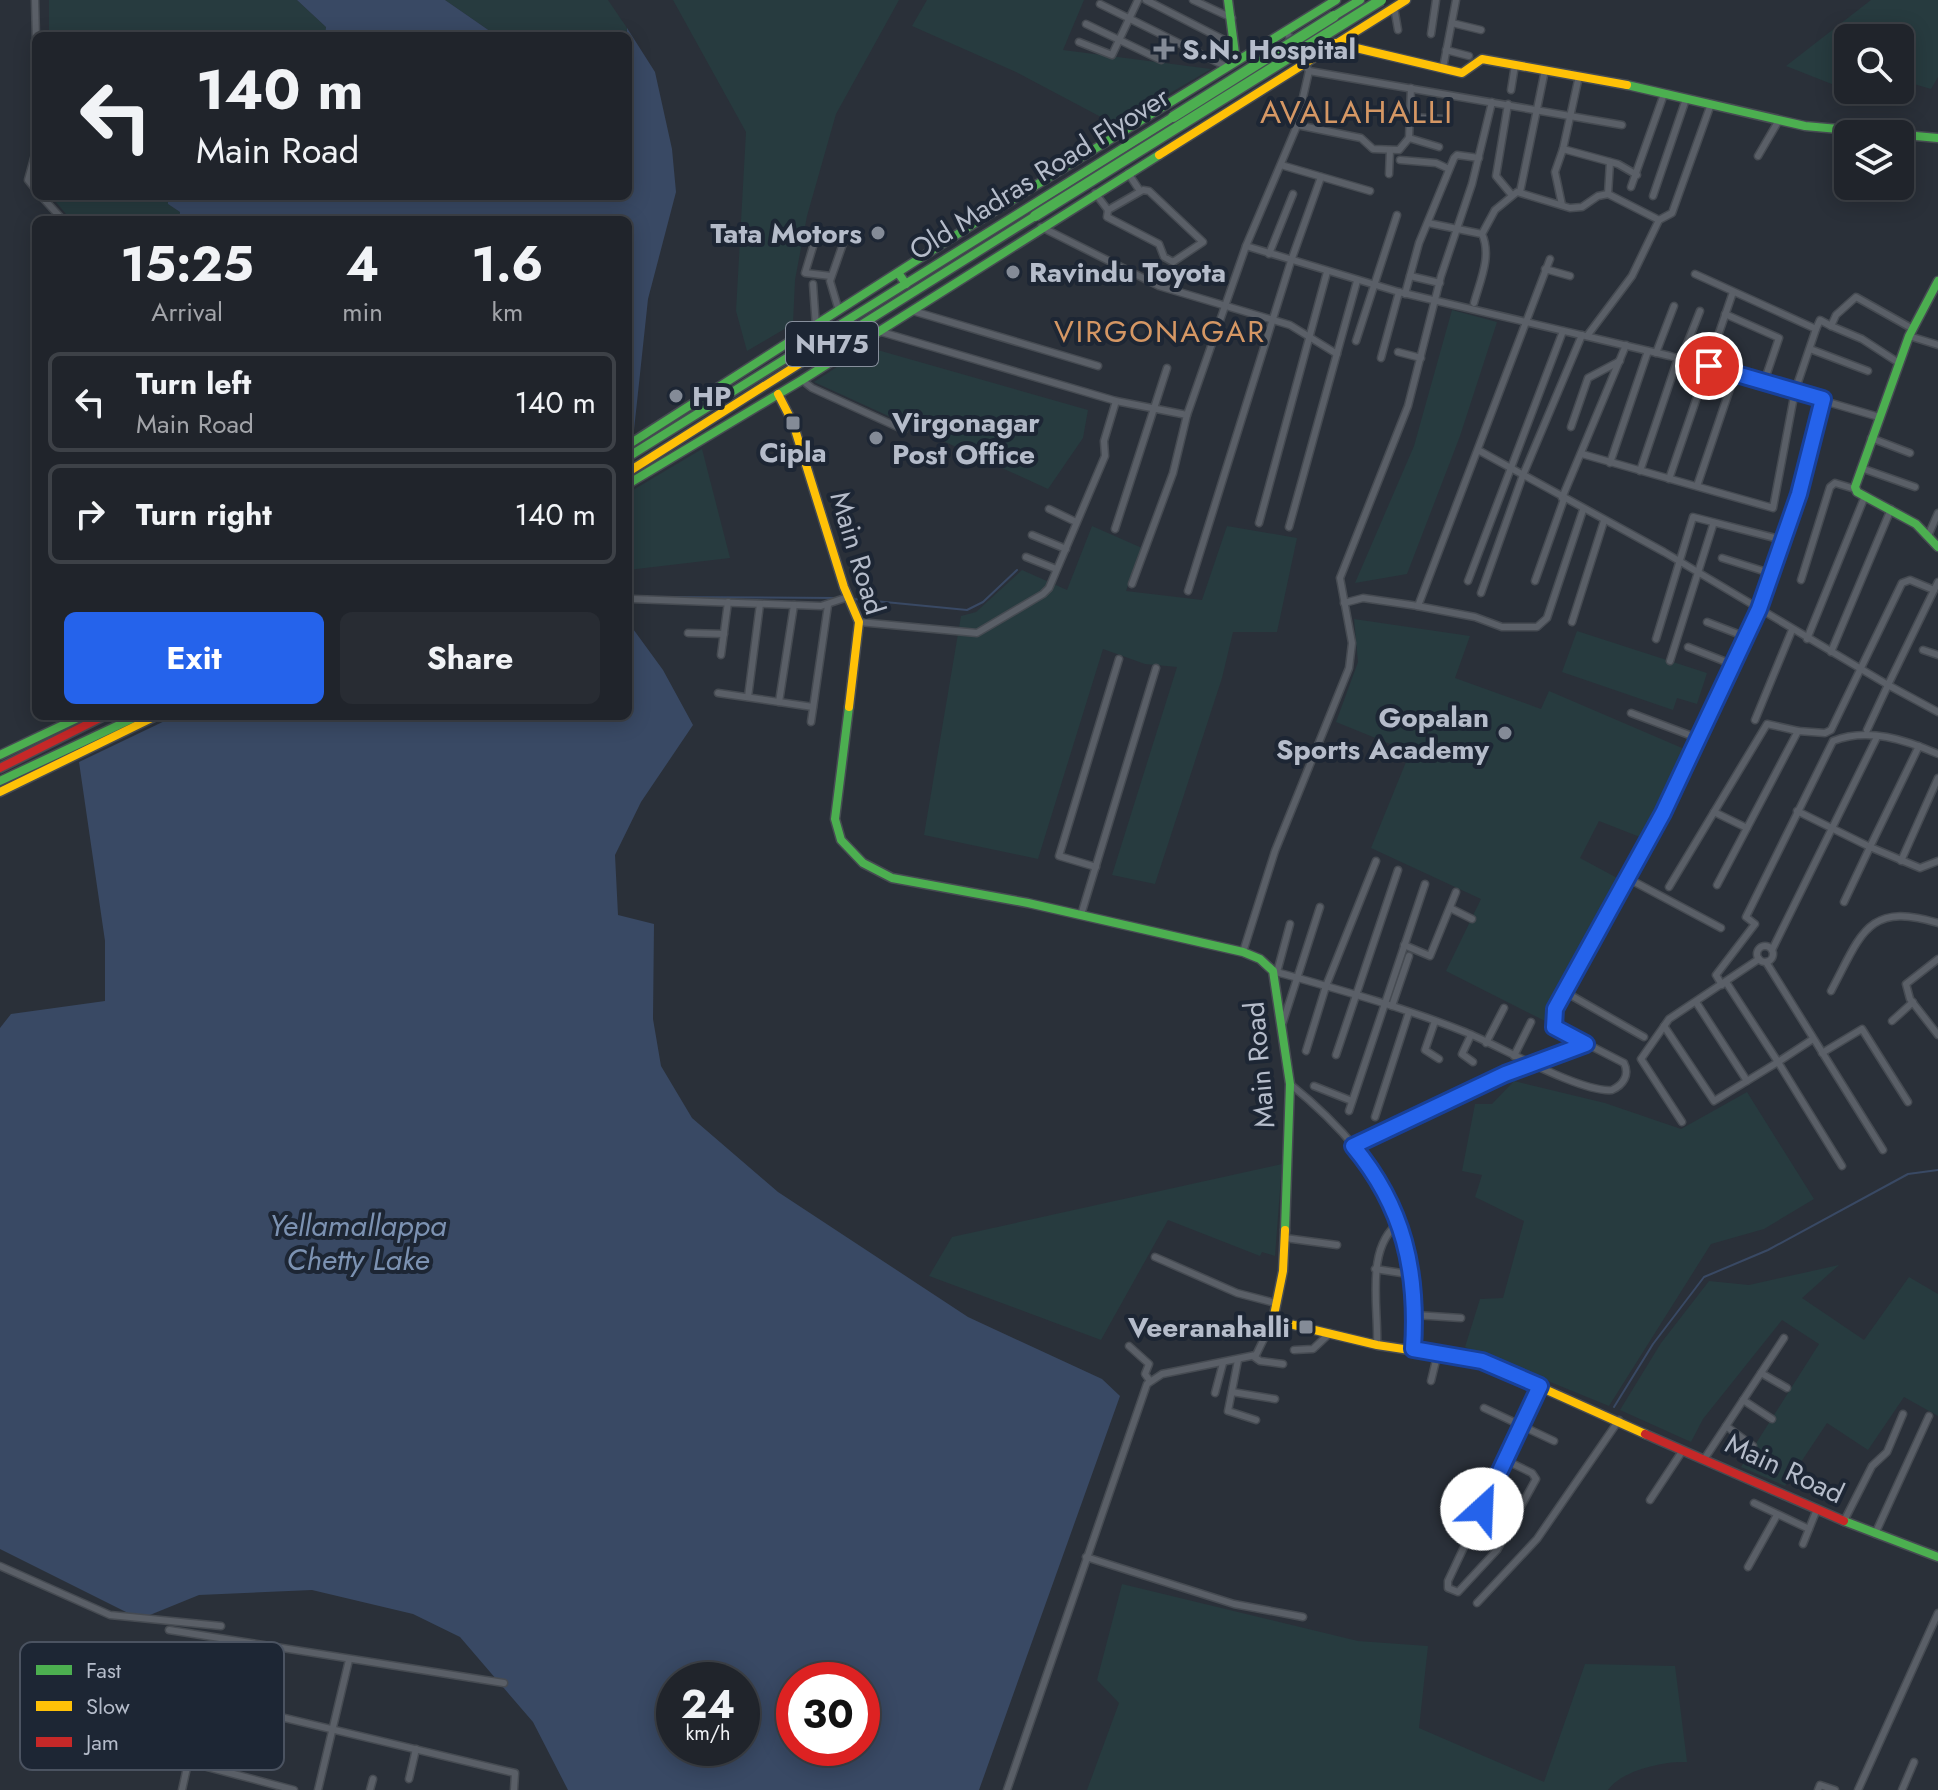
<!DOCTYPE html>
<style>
:root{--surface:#20242b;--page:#282c33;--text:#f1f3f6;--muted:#a2a4a9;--line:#3d4147;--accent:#2563eb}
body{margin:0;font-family:Jost,sans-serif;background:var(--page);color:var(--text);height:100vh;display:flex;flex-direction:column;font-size:30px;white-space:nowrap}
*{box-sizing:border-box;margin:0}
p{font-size:26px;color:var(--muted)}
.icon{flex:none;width:44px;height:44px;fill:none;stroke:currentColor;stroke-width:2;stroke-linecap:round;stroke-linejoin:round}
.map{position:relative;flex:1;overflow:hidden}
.side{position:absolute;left:32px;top:216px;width:600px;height:504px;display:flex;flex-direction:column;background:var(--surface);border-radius:12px;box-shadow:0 4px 20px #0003,0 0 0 2px var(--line)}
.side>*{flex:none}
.top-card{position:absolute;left:32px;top:32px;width:600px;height:168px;border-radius:12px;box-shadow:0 4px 20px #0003,0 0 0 2px var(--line);background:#20242b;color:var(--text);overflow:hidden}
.buttons{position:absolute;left:1834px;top:24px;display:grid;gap:16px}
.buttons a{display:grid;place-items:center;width:80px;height:80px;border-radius:12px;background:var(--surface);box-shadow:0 4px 20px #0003,0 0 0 2px var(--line);font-size:40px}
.speed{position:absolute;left:656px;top:1662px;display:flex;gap:16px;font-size:40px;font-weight:700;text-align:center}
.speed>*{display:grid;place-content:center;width:104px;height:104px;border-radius:50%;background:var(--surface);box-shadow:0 4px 20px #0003,0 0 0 2px var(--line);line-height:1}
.speed small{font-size:20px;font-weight:400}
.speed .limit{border:12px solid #d22;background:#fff;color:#111}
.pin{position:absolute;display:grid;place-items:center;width:68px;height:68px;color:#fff;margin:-34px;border:4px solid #fff;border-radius:50%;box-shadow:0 2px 8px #0007}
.me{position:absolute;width:88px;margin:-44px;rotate:25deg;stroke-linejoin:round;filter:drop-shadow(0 0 6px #0008)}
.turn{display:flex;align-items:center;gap:28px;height:168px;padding:0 32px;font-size:36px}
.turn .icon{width:104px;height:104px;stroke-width:2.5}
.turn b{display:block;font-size:56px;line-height:68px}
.eta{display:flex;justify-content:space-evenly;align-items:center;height:136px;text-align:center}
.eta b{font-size:48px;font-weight:700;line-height:56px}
.primary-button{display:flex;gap:16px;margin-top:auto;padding:16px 32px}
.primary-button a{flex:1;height:92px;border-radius:12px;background:var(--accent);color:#fff;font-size:32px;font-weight:700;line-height:92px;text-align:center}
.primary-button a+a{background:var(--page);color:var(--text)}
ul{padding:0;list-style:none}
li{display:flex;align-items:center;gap:24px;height:100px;margin:0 16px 12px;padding:0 16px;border:4px solid var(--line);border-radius:12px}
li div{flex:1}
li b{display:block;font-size:30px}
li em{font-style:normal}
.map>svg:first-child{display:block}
</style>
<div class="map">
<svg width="1938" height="1790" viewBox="0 0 1938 1790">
<rect width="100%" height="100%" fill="#2a3039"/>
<g fill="#273b3f">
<path d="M49,0H297L326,27L325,36H49Z"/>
<path d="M445,0H608L627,28L626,36H497Z"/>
<path d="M673,0H899L836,114L807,216L795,280L793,324L747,351L736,311L746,132Z"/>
<path d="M927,0H1084L1063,50L1211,69L1116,125L1016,72L912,26Z"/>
<path d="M1871,0H1938V77L1931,89L1900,80V38H1848V90H1890L1885,105L1786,66Z"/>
<path d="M51,196H168V204L180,212L179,220H71Z"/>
<path d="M1452,310L1497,322L1460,436L1407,574L1355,583L1414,446Z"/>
<path d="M867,347L1088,410L1083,438L1048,489L814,382Z"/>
<path d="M702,449L730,558L628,570V493Z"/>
<path d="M1092,526L1142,548L1126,591L1202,600L1227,526L1297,538L1277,632H1233L1222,678L1155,884L1112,875L1177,667L1145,664L1103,649L1038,859L924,835L961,616L976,612L1022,570L1067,590Z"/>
<path d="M1354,619L1470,636L1455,678L1541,709L1549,691L1689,751L1645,839L1599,821L1580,858L1621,880L1547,1022L1446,971L1481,899L1371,848L1410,752L1336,722L1358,662Z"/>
<path d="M1577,631L1707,673L1697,704L1677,698L1673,710L1562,672Z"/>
<path d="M1514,1081L1605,1103L1681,1129L1747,1092L1814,1199L1764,1229L1711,1244L1609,1406L1465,1347L1480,1299L1503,1298L1524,1221L1475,1197L1482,1175L1462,1171L1475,1104H1492Z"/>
<path d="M1282,1164L1275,1256L1262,1252L1260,1256L1168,1220L1101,1340L929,1276L952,1237Z"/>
<path d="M1839,1265L1802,1298L1864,1340L1909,1277L1938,1294V1416L1904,1397L1868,1450L1827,1423L1785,1486L1741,1467L1819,1344L1782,1320L1703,1419L1691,1442L1620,1410L1661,1343L1709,1281L1749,1285Z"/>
<path d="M1122,1584L1358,1641L1428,1646L1419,1728L1544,1782L1585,1664L1675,1666L1687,1762C1664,1761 1622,1770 1608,1790H1087L1119,1703L1097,1680Z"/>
</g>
<g fill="#394964" fill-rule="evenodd">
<path d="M297,0H445L497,36H325L326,27Z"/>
<path d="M627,28L655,72L672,149L676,192L648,299L634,430L628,433V220H179L180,212L168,204V196H628Z"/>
<path d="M628,622L663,670L693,725L641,802L615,855L618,915L654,924L653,1019L661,1066L692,1118L778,1192L968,1317L1102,1379L1120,1396L979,1790H568L533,1722L460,1637L413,1614L312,1590L199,1595L140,1619L0,1549V1028L11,1014L105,1001V941L79,762L175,716H628ZM674,1680H742V1748H674ZM794,1680H862V1748H794Z"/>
</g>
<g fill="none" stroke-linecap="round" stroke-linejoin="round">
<g stroke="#394964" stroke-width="2">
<path d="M650,597L839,598"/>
<path d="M854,599L967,610L983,602L1017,570"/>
<path d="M1614,1407L1653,1344L1704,1277L1768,1250L1908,1174L1938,1170"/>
</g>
<defs>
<g id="street">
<path d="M35,0L36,39"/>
<path d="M1146,0L1232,44"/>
<path d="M1193,0L1232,18"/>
<path d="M1100,4L1227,67"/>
<path d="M1394,7L1398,30"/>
<path d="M1452,23L1481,30"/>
<path d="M1086,24L1161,60"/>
<path d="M1431,34L1436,0"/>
<path d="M1079,42L1112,55L1138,0"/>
<path d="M36,47V77"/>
<path d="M1446,50L1469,56"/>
<path d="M1443,68L1456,0"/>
<path d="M1309,71L1622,125"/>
<path d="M1579,76L1563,149L1618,164L1637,175"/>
<path d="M1511,90L1515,65"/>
<path d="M1508,104L1496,176L1511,194"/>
<path d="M1409,117L1447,119"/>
<path d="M1297,125L1361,138L1373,149L1399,150L1409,138L1411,88"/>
<path d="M1409,138L1439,147"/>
<path d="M36,151L28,180L36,190"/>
<path d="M1758,156L1779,120"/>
<path d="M1400,160L1436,163L1449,169"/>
<path d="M1281,165L1370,191"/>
<path d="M1128,173L1140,191"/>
<path d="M1389,174L1390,150"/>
<path d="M1631,187L1664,94"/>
<path d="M1143,190L1149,191L1203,242L1173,262L1164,257L1159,244L1107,217L1108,210Z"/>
<path d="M1520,192L1545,70"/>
<path d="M1095,193L1108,210"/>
<path d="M1608,194L1610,162"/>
<path d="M41,196L63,220"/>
<path d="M1653,196L1686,99"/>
<path d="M1562,205L1555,172L1563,149"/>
<path d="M1428,223L1482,234C1492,256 1480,281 1474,303"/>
<path d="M1041,227L1159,286L1290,325L1337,354"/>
<path d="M818,230L805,273L831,276"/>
<path d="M1482,234L1495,210L1517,192L1570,208L1582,207L1598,196L1608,194L1659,220"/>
<path d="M1246,246L1399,292L1670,356L1879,417"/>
<path d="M1269,254L1293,194"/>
<path d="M1545,269L1570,276"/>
<path d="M1410,276L1440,283"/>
<path d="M813,284L816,327"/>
<path d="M1405,294L1419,243L1454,158L1457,155L1479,158"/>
<path d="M839,311L830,281L845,238"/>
<path d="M913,311L1098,366"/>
<path d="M1725,314L1779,338L1764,382"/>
<path d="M1831,326L1862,339L1899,363"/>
<path d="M1816,329L1820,320L1831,326L1836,315L1856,297L1913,329"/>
<path d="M878,331L1116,401L1187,415L1246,246L1296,128L1309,71L1286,31"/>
<path d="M1587,336L1632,276L1659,220L1672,213L1711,104"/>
<path d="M1909,336L1938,345"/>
<path d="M1356,341L1397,215"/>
<path d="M1810,349L1868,371"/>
<path d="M1398,352L1421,358"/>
<path d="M1656,353L1674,306"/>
<path d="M1381,358L1399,292"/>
<path d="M1681,359L1700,311"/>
<path d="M802,380L812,388L904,430"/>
<path d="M1571,427L1588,378L1620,361"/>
<path d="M1871,438L1910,453"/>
<path d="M1478,450L1664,552L1888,685L1938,582"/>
<path d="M1582,454L1773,508L1795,391L1816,329L1695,274"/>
<path d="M1610,463L1648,351"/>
<path d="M1861,468L1915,487"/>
<path d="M1640,471L1678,358"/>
<path d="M1669,479L1733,292"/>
<path d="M1697,486L1735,374"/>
<path d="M1562,498L1626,345"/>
<path d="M1049,509L1076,522"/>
<path d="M1259,523L1327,272"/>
<path d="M1289,527L1357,281"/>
<path d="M1115,529L1167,368"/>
<path d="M1032,535L1066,549"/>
<path d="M1928,536L1938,513"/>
<path d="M1026,557L1056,569"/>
<path d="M1722,558L1773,574"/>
<path d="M1801,580L1830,487L1835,483L1855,489"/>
<path d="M1468,581L1563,331"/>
<path d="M1535,581L1564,499"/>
<path d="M1132,584L1173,473L1187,415"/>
<path d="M1188,591L1291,261L1321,177"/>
<path d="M1481,593L1523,475L1582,335"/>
<path d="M633,599L821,606L848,597"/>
<path d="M1344,603L1363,598L1418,606L1550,259"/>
<path d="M1417,606L1475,617L1502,627H1537L1547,618L1583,510"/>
<path d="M859,622L977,633L1043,594L1049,588L1105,456L1104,441L1116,401"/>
<path d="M1572,622L1604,521"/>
<path d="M1707,622L1746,637"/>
<path d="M688,633L724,634"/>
<path d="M1656,639L1693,517L1783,540"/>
<path d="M1807,639L1865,496"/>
<path d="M1688,647L1734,665"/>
<path d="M1923,650L1938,655"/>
<path d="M1831,652L1891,509"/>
<path d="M721,655L728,602"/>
<path d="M1670,661L1713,525"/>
<path d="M718,693L813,707"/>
<path d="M748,697L760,604"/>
<path d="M779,702L794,605"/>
<path d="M1631,713L1700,739"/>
<path d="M1755,720L1792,630"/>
<path d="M811,722L828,605"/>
<path d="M1867,730L1888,685L1938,712"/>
<path d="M1797,811L1870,847L1919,746"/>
<path d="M1714,812L1747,828"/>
<path d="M1901,861L1938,778"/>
<path d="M1096,867L1059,856L1119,659"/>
<path d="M1629,879L1721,928"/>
<path d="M1717,885L1798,731L1825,733L1831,730L1902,583L1910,580L1934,590"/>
<path d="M1669,887L1767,724L1798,731"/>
<path d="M1844,902L1870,847L1920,868L1938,861"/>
<path d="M1450,908L1472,919"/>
<path d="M1081,915L1156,668"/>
<path d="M1404,945L1430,956L1456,892"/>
<circle cx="1765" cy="954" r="8"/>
<path d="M1772,950L1877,737"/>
<path d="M1243,952L1275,851L1349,668L1352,643L1340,578L1408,406L1441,276L1472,184L1492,102"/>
<path d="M1938,959L1906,984L1910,999L1938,1035"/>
<path d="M1766,962L1883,1150"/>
<path d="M1273,971C1337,989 1403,1007 1465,1032C1498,1045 1580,1093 1612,1090C1623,1085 1630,1075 1624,1063L1554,1027L1552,1018L1663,813L1759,609L1799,494L1823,399"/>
<path d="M1277,972L1290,924"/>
<path d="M1726,982L1778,1062L1813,1039"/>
<path d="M1722,985L1716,975L1755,924L1746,917L1833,741C1868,727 1906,740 1938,754"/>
<path d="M1831,991C1861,935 1867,901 1938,923"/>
<path d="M1565,992L1644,1037"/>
<path d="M1392,1006L1409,956"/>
<path d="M1435,1021L1425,1050L1439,1059"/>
<path d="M1892,1021L1913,1002"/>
<path d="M1283,1022L1320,907"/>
<path d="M1664,1026L1714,1101L1747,1081L1696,1002"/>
<path d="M1471,1035L1462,1054L1473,1062"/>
<path d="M1486,1043L1504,1008"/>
<path d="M1306,1051L1326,986L1376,861"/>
<path d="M1822,1053L1862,1029L1908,1102"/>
<path d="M1336,1055L1398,870"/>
<path d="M1514,1056L1531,1022"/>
<path d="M1747,1081L1778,1062L1842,1166"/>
<path d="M1290,1084C1336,1121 1385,1173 1404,1231C1408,1244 1407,1260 1408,1274"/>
<path d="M1314,1086L1352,1101"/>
<path d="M1349,1111L1425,884"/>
<path d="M1375,1117L1409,1012"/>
<path d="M1682,1122L1641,1059L1669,1019L1759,959"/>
<path d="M1353,1146L1505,1074L1586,1044"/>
<path d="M1285,1238L1337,1245"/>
<path d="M1155,1257L1237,1293L1275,1303"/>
<path d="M1375,1269L1408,1274L1415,1310L1413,1349"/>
<path d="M1415,1315L1461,1318"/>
<path d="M1377,1345C1379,1309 1364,1247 1400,1222"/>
<path d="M1129,1346L1149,1364L1145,1374L1150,1381"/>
<path d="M1294,1350L1313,1349L1330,1333"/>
<path d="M1253,1356L1260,1361L1283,1364"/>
<path d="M1238,1360L1228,1411L1256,1420"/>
<path d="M1761,1373L1787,1388"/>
<path d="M1431,1381L1438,1352"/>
<path d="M1232,1392L1275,1399"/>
<path d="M1215,1393L1223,1363"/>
<path d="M1743,1400L1772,1419"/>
<path d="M1484,1408L1554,1441"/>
<path d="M1726,1426L1753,1446"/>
<path d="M1705,1458L1784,1338"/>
<path d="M1505,1460L1532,1473L1536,1479L1497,1550L1458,1592L1448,1588V1581C1479,1516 1509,1451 1540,1386"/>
<path d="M1650,1500L1683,1450"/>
<path d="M1754,1503L1809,1529"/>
<path d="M1844,1521L1872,1466L1887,1452L1903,1414"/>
<path d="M1875,1534L1929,1416"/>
<path d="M1803,1544L1817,1509"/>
<path d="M1086,1557L1234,1604L1303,1617"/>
<path d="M0,1566L110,1615L221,1626"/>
<path d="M1748,1567L1777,1515"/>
<path d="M1477,1603L1537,1539L1619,1420"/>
<path d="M169,1630L504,1683"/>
<path d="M154,1707L159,1688L515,1773L514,1790"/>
<path d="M143,1750L294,1790"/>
<path d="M409,1779L416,1749"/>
<path d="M182,1790L188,1763"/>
<path d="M318,1790L349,1660"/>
<path d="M370,1790L373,1779"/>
<path d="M1007,1790L1147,1384L1162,1374L1256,1355L1273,1320"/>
<path d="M1818,1790L1820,1785L1835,1790"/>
<path d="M1858,1790L1938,1613"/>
<path d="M1902,1790L1914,1762"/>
</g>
<g id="fast">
<path d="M1228,0L1236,61"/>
<path d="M1334,16L1360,0"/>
<path d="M1627,85L1805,126L1938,138"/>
<path d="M899,274L906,284"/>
<path d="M1938,281L1909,336L1855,487L1857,492L1916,524L1938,547"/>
<path d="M837,340L1035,216"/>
<path d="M628,445L978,221L1336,0"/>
<path d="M628,457L1173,117"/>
<path d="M628,484L802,380L1159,155"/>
<path d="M849,707L835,819L841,840L863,863L892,878L1028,903L1243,952L1260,959L1273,971L1290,1084L1285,1230"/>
<path d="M0,755L82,716"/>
<path d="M0,781L138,716"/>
<path d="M1844,1521L1938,1557"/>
</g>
<g id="slow">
<path d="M1335,43L1462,73L1482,59L1627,85"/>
<path d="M1159,155L1406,0"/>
<path d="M778,394L793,423L844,587L859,622L849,707"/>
<path d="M628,472L837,340"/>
<path d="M0,792L156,716"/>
<path d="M1285,1230L1283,1271L1273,1320L1377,1345L1482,1361L1645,1434"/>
</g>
<g id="jam">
<path d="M0,768L104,716"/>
<path d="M1645,1434L1844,1521"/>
</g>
</defs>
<use href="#street" stroke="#464b52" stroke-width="9"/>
<use href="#fast" stroke="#464b52" stroke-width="11"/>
<use href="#slow" stroke="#464b52" stroke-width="11"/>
<use href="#jam" stroke="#464b52" stroke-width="11"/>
<use href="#street" stroke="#5a5f67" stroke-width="6"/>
<use href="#fast" stroke="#4caf50" stroke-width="8"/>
<use href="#slow" stroke="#ffc107" stroke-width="8"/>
<use href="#jam" stroke="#c62828" stroke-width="8"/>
<defs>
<g id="fast-bridge">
<path d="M1173,117L1334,16"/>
<path d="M1035,216L1381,0"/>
</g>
</defs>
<use href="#fast-bridge" stroke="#474c55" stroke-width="13" stroke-linecap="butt"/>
<use href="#fast-bridge" stroke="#4caf50" stroke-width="10"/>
</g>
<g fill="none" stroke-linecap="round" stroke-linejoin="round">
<defs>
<path id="route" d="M1482,1509L1540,1386L1482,1361L1413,1349C1418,1271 1404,1207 1353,1146L1505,1074L1586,1044L1554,1027L1555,1009L1663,813L1759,609L1799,494L1823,399L1709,366"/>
</defs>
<use href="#route" stroke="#184099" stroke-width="20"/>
<use href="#route" stroke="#2563eb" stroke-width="14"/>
</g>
<g fill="#848b97" stroke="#1d2634" stroke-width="3">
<path d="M1160 37h8v8h8v8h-8v8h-8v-8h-8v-8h8z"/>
<circle cx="878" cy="233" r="8"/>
<circle cx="1013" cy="272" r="8"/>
<circle cx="676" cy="396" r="8"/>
<rect x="785" y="415" width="16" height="16" rx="4"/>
<circle cx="876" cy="438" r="8"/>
<circle cx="1505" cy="733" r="8"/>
<rect x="1298" y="1319" width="16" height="16" rx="4"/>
</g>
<g text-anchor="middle" stroke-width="8" stroke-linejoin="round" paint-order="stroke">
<rect fill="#1d2634" stroke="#878f9d" stroke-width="2" x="786" y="322" width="92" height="44" rx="6"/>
<g font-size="26" font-weight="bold" fill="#b5bcca">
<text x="832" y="353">NH75</text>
</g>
<g font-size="28" font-weight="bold" fill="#b5bcca" stroke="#1d2634" text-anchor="start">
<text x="1182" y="59">S.N. Hospital</text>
<text x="862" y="243" text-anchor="end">Tata Motors</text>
<text x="1029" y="282">Ravindu Toyota</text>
<text x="692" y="406">HP</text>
<text x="892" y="432">Virgonagar<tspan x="892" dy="32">Post Office</tspan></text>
<text x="793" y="462" text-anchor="middle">Cipla</text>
<text x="1489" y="727" text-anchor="end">Gopalan<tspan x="1489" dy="32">Sports Academy</tspan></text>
<text x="1290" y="1337" text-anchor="end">Veeranahalli</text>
</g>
<g font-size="28" fill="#b5bcca" stroke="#1d2634">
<text transform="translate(1039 173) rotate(-32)" y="10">Old Madras Road Flyover</text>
<text transform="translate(858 553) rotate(73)" y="10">Main Road</text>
<text transform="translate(1259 1065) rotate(-95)" y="10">Main Road</text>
<text transform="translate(1785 1468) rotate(25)" y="10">Main Road</text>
</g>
<g font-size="30" letter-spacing="2" fill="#d59764" stroke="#1d2634">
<text x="1160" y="342">VIRGONAGAR</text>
</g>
<g font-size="30" font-style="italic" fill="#7c92b2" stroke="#1d2634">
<text x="358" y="1236">Yellamallappa<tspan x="358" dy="34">Chetty Lake</tspan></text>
</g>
<g font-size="32" letter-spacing="2" fill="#d59764" stroke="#1d2634">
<text x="1357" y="123">AVALAHALLI</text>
</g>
</g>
<rect x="20" y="1642" width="264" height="128" rx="12" fill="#1d2634" stroke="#4b5361" stroke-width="2"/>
<rect x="36" y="1665" width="36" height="10" fill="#4caf50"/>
<rect x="36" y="1701" width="36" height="10" fill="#ffc107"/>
<rect x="36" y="1737" width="36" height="10" fill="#c62828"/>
<g font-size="22" fill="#b5bcca">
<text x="86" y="1678">Fast</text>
<text x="86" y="1714">Slow</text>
<text x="86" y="1750">Jam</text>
</g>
</svg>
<div class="buttons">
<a><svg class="icon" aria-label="search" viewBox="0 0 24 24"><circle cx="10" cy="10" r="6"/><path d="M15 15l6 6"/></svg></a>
<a><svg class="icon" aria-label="layers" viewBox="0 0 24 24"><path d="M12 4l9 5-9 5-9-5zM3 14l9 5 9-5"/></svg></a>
</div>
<div class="speed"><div>24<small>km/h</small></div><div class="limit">30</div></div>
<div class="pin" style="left:1709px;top:366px;background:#d93025"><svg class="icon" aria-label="arrive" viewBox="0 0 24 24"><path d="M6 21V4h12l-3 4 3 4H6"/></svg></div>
<svg class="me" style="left:1482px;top:1509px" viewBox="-20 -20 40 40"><circle r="19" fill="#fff"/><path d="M0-13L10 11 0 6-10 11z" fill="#2563eb"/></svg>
<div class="top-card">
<div class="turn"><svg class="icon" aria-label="left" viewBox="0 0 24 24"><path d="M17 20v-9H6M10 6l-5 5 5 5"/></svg><div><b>140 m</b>Main Road</div></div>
</div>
<section class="side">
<div class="eta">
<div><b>15:25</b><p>Arrival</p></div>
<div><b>4</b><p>min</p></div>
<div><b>1.6</b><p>km</p></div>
</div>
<ul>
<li><svg class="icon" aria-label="left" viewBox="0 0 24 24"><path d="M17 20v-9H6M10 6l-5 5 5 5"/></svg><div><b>Turn left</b><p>Main Road</p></div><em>140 m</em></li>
<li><svg class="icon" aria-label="right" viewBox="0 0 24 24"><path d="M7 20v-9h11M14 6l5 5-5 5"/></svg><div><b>Turn right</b></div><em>140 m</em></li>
</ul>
<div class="primary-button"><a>Exit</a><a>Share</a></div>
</section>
</div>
